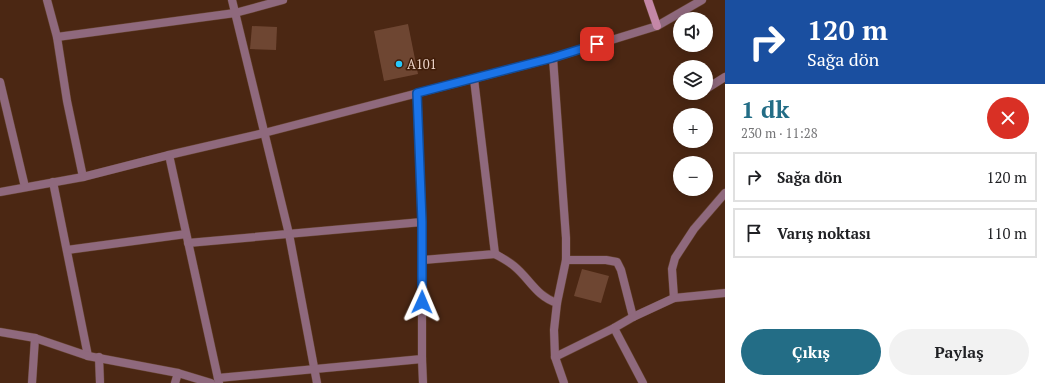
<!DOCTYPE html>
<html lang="tr">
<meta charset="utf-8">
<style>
:root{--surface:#fff;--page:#f2f2f2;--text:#202124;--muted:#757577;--line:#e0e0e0;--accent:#236d86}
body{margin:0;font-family:"PT Serif",serif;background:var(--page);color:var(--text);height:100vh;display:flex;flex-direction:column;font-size:15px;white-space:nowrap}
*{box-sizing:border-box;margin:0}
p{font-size:13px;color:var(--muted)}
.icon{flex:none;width:22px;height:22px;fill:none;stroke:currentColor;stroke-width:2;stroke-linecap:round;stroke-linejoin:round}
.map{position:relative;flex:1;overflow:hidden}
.panel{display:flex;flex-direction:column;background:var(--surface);width:320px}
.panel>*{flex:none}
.guide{background:#1a4fa0;color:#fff;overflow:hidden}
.buttons{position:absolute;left:673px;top:12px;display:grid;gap:8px}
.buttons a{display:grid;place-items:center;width:40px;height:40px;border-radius:50%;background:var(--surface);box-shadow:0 2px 10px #0003;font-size:20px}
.pin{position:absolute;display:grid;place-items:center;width:34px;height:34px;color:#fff;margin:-17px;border-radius:8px;box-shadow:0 2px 6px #0006}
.me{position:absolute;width:44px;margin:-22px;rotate:1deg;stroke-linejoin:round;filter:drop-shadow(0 0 3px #0008)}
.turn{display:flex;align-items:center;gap:14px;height:84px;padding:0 16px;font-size:18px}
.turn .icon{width:52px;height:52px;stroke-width:2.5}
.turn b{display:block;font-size:28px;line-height:34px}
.round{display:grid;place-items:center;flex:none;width:42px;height:42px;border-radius:21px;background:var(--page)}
.headline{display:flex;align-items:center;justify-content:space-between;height:68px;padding:0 16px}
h1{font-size:24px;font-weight:600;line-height:30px;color:var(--accent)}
.button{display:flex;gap:8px;margin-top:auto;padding:8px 16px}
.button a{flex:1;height:46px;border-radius:24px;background:var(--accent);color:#fff;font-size:16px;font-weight:600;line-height:46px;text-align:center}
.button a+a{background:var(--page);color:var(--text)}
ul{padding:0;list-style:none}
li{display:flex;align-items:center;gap:12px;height:50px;margin:0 8px 6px;padding:0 8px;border:2px solid var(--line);border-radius:0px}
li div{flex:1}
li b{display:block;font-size:15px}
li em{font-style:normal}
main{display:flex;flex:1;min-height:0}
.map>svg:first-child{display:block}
</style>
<main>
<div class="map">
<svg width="725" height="383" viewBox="0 0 725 383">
<rect width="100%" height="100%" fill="#4b2713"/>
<g fill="#6e4632">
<path d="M408,24L418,74L384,81L374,31Z"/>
<path d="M252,26L277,27L276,50L250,49Z"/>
<path d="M582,269L609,276L601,303L574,296Z"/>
</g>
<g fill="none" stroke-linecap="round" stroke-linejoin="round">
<defs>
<g id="minor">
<path d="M47,0L57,37L67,101L83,177"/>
<path d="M232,0L289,234L317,383"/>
<path d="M57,37L235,13L283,0"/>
<path d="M0,82L25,187"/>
<path d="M706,89L725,77"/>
<path d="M417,93L422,222V359L423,383"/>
<path d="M169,155L219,383"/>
<path d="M53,182L88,356"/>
<path d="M188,243L422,222"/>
<path d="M67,250L186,234"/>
<path d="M495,254C502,258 508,261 514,266C530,279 536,296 557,303"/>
<path d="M423,260L495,254L474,79"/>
<path d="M566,260H606L617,262L621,270L633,317"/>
<path d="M674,298L672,269L675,258L694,229L725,193"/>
<path d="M614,328L643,383"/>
<path d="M0,332L35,338L88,356L178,373L211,383"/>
<path d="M99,357L100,383"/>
<path d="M555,357L614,328L633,317L674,298L725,293"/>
<path d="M218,378L422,359"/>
<path d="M32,383L35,338"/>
<path d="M175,383L178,373"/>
</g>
<g id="tertiary">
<path d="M553,58L566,238V260L557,303L554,330L555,357L564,383"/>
<path d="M0,192L83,177L169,155L264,133L553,58L657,26L702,0"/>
</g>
<path id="secondary" d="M648,0L657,26"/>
</defs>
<use href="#minor" stroke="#654330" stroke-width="9"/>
<use href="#tertiary" stroke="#654330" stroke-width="9"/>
<use href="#secondary" stroke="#654330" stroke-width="9"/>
<use href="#minor" stroke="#8f697d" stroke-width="8"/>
<use href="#tertiary" stroke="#8f697d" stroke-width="8"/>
<use href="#secondary" stroke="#c487a7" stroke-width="8"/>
</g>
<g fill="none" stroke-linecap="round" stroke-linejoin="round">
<defs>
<path id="route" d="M422,302V222L417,93L552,58L597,44"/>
</defs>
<use href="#route" stroke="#114b97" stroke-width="10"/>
<use href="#route" stroke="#1a73e8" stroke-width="7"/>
</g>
<circle fill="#26c9fe" stroke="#401d09" stroke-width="1.5" cx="399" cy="64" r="4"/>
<g text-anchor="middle" stroke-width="3" stroke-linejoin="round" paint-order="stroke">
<g font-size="13" fill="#eed5ca" stroke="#401d09" text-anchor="start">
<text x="407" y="69">A101</text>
</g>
</g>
</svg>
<div class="buttons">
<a><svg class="icon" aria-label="sound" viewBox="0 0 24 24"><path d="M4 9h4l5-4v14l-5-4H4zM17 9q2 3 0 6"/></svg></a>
<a><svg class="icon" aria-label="layers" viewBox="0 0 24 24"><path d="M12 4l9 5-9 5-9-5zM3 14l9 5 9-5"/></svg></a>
<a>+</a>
<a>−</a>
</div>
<div class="pin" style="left:597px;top:44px;background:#d93025"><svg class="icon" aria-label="arrive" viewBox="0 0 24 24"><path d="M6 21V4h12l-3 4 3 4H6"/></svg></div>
<svg class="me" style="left:422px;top:302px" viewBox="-20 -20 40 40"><path d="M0-17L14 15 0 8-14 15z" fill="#1a73e8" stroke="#fff" stroke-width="4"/></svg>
</div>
<section class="panel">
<div class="guide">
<div class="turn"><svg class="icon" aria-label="right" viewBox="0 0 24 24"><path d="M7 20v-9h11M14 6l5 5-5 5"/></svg><div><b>120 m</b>Sağa dön</div></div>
</div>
<div class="headline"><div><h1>1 dk</h1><p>230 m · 11:28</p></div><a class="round" style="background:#d93025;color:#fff"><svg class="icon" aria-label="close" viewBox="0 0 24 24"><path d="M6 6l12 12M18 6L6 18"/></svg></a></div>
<ul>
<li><svg class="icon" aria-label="right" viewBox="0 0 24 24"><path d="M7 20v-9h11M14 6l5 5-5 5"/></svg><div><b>Sağa dön</b></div><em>120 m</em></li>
<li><svg class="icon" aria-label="arrive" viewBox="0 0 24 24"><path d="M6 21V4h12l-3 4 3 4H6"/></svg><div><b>Varış noktası</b></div><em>110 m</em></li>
</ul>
<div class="button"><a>Çıkış</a><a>Paylaş</a></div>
</section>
</main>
